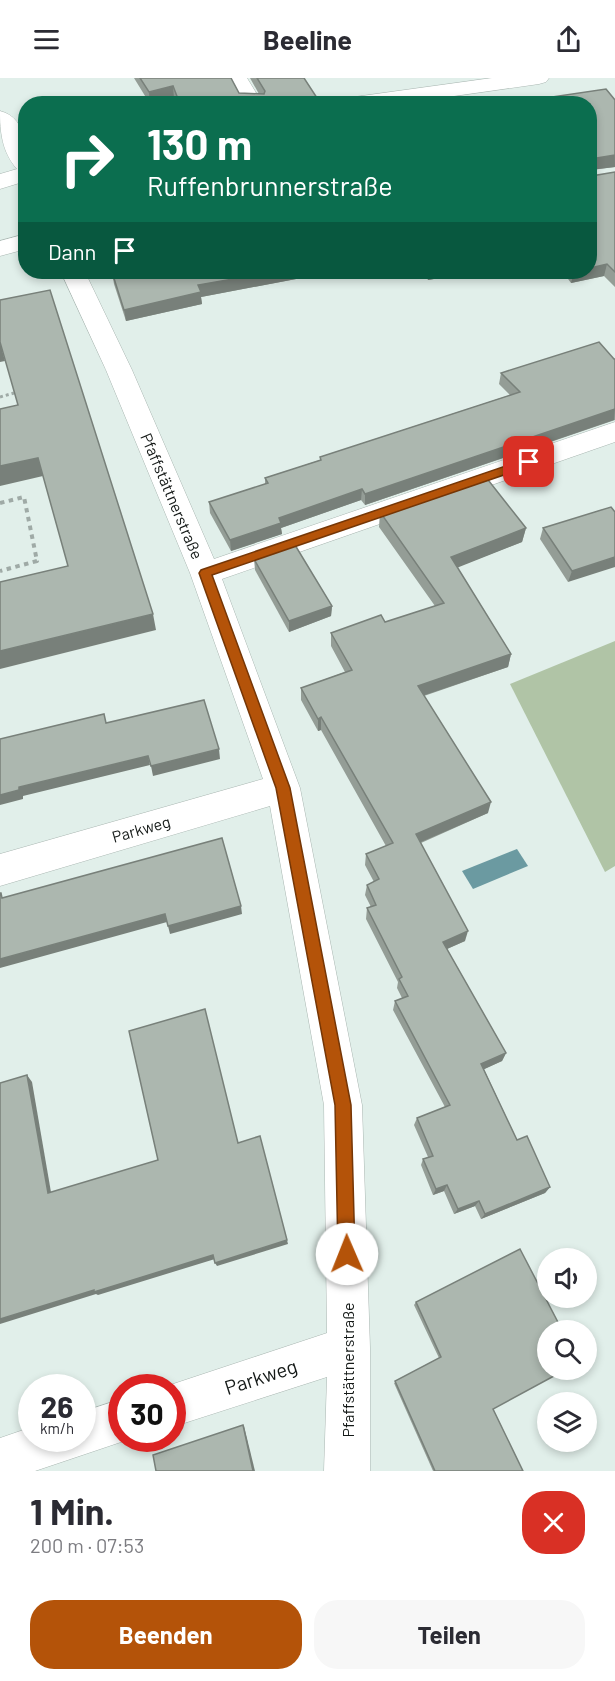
<!DOCTYPE html>
<html lang="de">
<meta charset="utf-8">
<style>
:root{--surface:#fff;--page:#f7f7f7;--text:#2b2b33;--muted:#7c7c81;--accent:#b45309}
body{margin:0;font-family:Barlow,sans-serif;background:var(--page);color:var(--text);height:100vh;display:flex;flex-direction:column;font-size:22px;white-space:nowrap}
*{box-sizing:border-box;margin:0}
p{font-size:20px;color:var(--muted)}
.icon{flex:none;width:33px;height:33px;fill:none;stroke:currentColor;stroke-width:2;stroke-linecap:round;stroke-linejoin:round}
.map{position:relative;height:1393px;overflow:hidden}
.sheet{display:flex;flex-direction:column;background:var(--surface);flex:1}
.sheet>*{flex:none}
.guide{position:absolute;left:18px;top:18px;width:579px;height:183px;border-radius:24px;box-shadow:0 3px 9px #0003;background:#0b6e4f;color:#fff;overflow:hidden}
.fabs{position:absolute;left:537px;top:1170px;display:grid;gap:12px}
.fabs a{display:grid;place-items:center;width:60px;height:60px;border-radius:50%;background:var(--surface);box-shadow:0 3px 9px #0003;font-size:30px}
.speed{position:absolute;left:18px;top:1296px;display:flex;gap:12px;font-size:30px;font-weight:700;text-align:center}
.speed>*{display:grid;place-content:center;width:78px;height:78px;border-radius:50%;background:var(--surface);box-shadow:0 3px 9px #0003;line-height:1}
.speed small{font-size:15px;font-weight:400}
.speed .limit{border:9px solid #d22;background:#fff;color:#111}
.pin{position:absolute;display:grid;place-items:center;width:51px;height:51px;color:#fff;margin:-26px;border-radius:12px;box-shadow:0 3px 9px #0006}
.me{position:absolute;width:66px;margin:-33px;rotate:359deg;stroke-linejoin:round;filter:drop-shadow(0 0 4px #0008)}
.turn{display:flex;align-items:center;gap:21px;height:126px;padding:0 30px;font-size:27px}
.turn .icon{width:78px;height:78px;stroke-width:2.5}
.turn b{display:block;font-size:42px;line-height:51px}
.then{display:flex;align-items:center;height:57px;padding:0 30px;background:#0003;gap:12px;font-size:22px}
.round{display:grid;place-items:center;flex:none;width:63px;height:63px;border-radius:24px;background:var(--page)}
.overview{display:flex;align-items:center;justify-content:space-between;height:102px;padding:0 30px}
h1{font-size:36px;font-weight:700;line-height:45px}
.button{display:flex;gap:12px;margin-top:auto;padding:12px 30px}
.button a{flex:1;height:69px;border-radius:24px;background:var(--accent);color:#fff;font-size:24px;font-weight:700;line-height:69px;text-align:center}
.button a+a{background:var(--page);color:var(--text)}
header{display:flex;justify-content:space-between;align-items:center;height:78px;padding:0 30px;background:var(--surface);font-size:27px;font-weight:700}
.map>svg:first-child{display:block}
</style>
<header><svg class="icon" aria-label="menu" viewBox="0 0 24 24"><path d="M4 6h16M4 12h16M4 18h16"/></svg>Beeline<svg class="icon" aria-label="share" viewBox="0 0 24 24"><path d="M12 15V3M7 8l5-5 5 5M5 13v7h14v-7"/></svg></header>
<div class="map">
<svg width="615" height="1393" viewBox="0 0 615 1393">
<rect width="100%" height="100%" fill="#e1efea"/>
<path fill="#b0c4a6" d="M615,563V788L605,794L510,606Z"/>
<path fill="#6b9aa1" d="M517,771L528,788L473,811L462,793Z"/>
<g fill="none" stroke-linecap="round" stroke-linejoin="round">
<defs>
<g id="minor">
<path d="M227,0H247L263,26H242Z"/>
<path d="M492,0H549L546,4L539,6L398,26H337L339,21L347,20Z"/>
<path d="M0,33C30,40 26,79 26,103L0,111V96L17,91C2,74 0,54 0,33Z"/>
<path d="M26,156V171L0,178V163Z"/>
<path d="M61,194H85L132,292L214,481L615,344V364L222,501L300,710L362,1027L370,1270V1393H324L327,1299L172,1349V1310H161L327,1255L324,1027L270,728L0,808V776L263,701L190,495L106,292Z"/>
<path d="M122,1321V1360H133L35,1393H0V1360L32,1349V1360H82V1334Z"/>
</g>
</defs>
<use href="#minor" stroke="#a9b6b1" stroke-width="1"/>
<path stroke="#9faaa6" stroke-width="3" stroke-dasharray="3 3" stroke-linecap="butt" d="M0,319L14,315"/>
<path stroke="#9faaa6" stroke-width="4" stroke-dasharray="4.5 4.5" stroke-linecap="butt" d="M0,425L24,419L37,483L0,493"/>
<use href="#minor" fill="#fff" fill-rule="evenodd"/>
</g>
<g fill="#949d96">
<path d="M134,0H231L239,15L259,16L250,0H304L321,26H176L174,20L150,26Z"/>
<path d="M615,22V89L591,92V98L615,94V209L604,198L571,205L563,194H590V26Z"/>
<path d="M112,194H375L335,200L333,194L201,219L202,226L126,243L114,206Z"/>
<path d="M423,194H474L428,202Z"/>
<path d="M614,281H615V342L365,427L361,422L281,450L282,456L231,473L210,435L209,424L265,406V400L320,382V379L510,317L499,306L501,295Z"/>
<path d="M380,434L526,450L522,464L457,489L511,576L508,589L424,618L488,735L421,765L465,863L447,871L506,975L502,983L484,991L517,1062L550,1109L545,1115L481,1141L475,1128L454,1136L444,1113L433,1117L421,1087L423,1081L428,1079L414,1047L417,1040L445,1029L393,932L395,923L402,920L397,910L398,904L366,841L367,830L371,829L365,817L367,807L374,804L365,787L366,776L386,768L321,652L318,653L301,622V610L345,594L331,568V555L385,544L435,528L379,449Z"/>
<path d="M615,434L568,504L540,461L543,450Z"/>
<path d="M254,481L332,528L331,538L289,554L255,492Z"/>
<path d="M416,1224L493,1331L523,1393H433L394,1305L439,1280L414,1227Z"/>
</g>
<g fill="#78807a">
<path d="M173,8L174,20L150,26L149,14Z"/>
<path d="M615,77V89L590,92L591,81Z"/>
<path d="M607,186L604,198L571,205L574,194H590V190Z"/>
<path d="M273,194H333L201,219L202,226L126,243L124,232L198,207Z"/>
<path d="M335,194H375L335,200Z"/>
<path d="M429,194H474L428,202Z"/>
<path d="M0,264L5,283L0,284Z"/>
<path d="M615,331L614,342L365,427V416Z"/>
<path d="M38,380L43,398L0,408V388Z"/>
<path d="M362,411L361,422L281,450L282,456L231,473L230,462L279,440Z"/>
<path d="M526,450L522,464L449,493L451,479Z"/>
<path d="M615,479V489L568,504L572,493Z"/>
<path d="M332,528L331,538L289,554V543Z"/>
<path d="M153,536L156,552L0,591V573Z"/>
<path d="M511,576L508,589L416,620L418,608Z"/>
<path d="M321,639V652L318,653V641Z"/>
<path d="M219,671L220,681L153,698L151,688Z"/>
<path d="M148,678L150,687L23,718V721L0,727V717L19,709Z"/>
<path d="M491,724L488,735L414,767L416,756Z"/>
<path d="M241,828L242,836L170,856L168,848Z"/>
<path d="M165,836L167,844L0,890V881Z"/>
<path d="M468,853L465,863L440,874L443,864Z"/>
<path d="M506,975L502,983L478,994L481,986Z"/>
<path d="M27,997L32,1004L52,1120L48,1115Z"/>
<path d="M447,1107L444,1113L433,1117L436,1111Z"/>
<path d="M550,1109L545,1115L481,1141L485,1136Z"/>
<path d="M479,1123L475,1128L454,1136L458,1131Z"/>
<path d="M287,1162L288,1166L217,1188L215,1185Z"/>
<path d="M213,1177L215,1181L98,1217L96,1216L0,1246V1241L94,1212Z"/>
<path d="M243,1347L244,1348L255,1393H253Z"/>
</g>
<g fill="#acb7af" stroke="#78807a" stroke-width="1.5">
<path d="M140,0H231L239,15L264,16L265,13L257,0H304L321,26H180L173,8L149,14Z"/>
<path d="M606,11L615,22V77L591,81V98L615,94V194L607,186L590,190V26H504Z"/>
<path d="M112,194H273L198,207L201,214L124,232Z"/>
<path d="M50,212L153,536L0,573V504L68,488L38,380L0,388V331L18,327L0,264V222Z"/>
<path d="M599,264L614,281H615V331L365,416L362,411L279,440L281,445L230,462L209,424L268,405L265,400L321,382L320,379L520,314L501,295Z"/>
<path d="M485,398L526,450L451,479L511,576L418,608L491,724L416,756L468,853L443,864L506,975L481,986L517,1062L527,1058L550,1109L485,1136L479,1123L458,1131L447,1107L436,1111L423,1081L433,1078L417,1040L450,1027L395,923L408,918L399,901L402,899L367,830L376,827L367,807L379,801L366,776L393,765L321,639L318,641L301,610L352,592L331,555L381,537L385,544L444,525L380,434Z"/>
<path d="M611,429L615,434V479L572,493L543,450Z"/>
<path d="M295,467L332,528L289,543L254,481Z"/>
<path d="M204,622L219,671L151,688L148,678L19,709V712L0,717V661L104,636L106,645Z"/>
<path d="M222,760L241,828L168,848L165,836L0,881V815H1L2,820Z"/>
<path d="M205,931L238,1065L260,1058L287,1162L215,1185L213,1177L94,1214V1212L0,1241V1005L27,997L48,1115L158,1082L129,953Z"/>
<path d="M520,1171L562,1252H548V1292H565L493,1331L523,1393H435L395,1303L441,1279L416,1224Z"/>
<path d="M243,1347L253,1393H156L153,1377Z"/>
</g>
<path fill="#b45309" stroke="#753606" stroke-width="1.5" d="M529,380L533,381V387L212,497L290,710L351,1027L355,1176L353,1182L347,1185L341,1182L338,1176L335,1027L276,710L199,495L201,492Z"/>
<g text-anchor="middle" stroke-width="5" stroke-linejoin="round" paint-order="stroke">
<g font-size="16" fill="#141917" stroke="#fff">
<text transform="translate(172 418) rotate(67)" y="6">Pfaffstättnerstraße</text>
<text transform="translate(141 751) rotate(-16)" y="6">Parkweg</text>
<text transform="translate(348 1292) rotate(-90)" y="6">Pfaffstättnerstraße</text>
</g>
<g font-size="20" fill="#141917" stroke="#fff">
<text transform="translate(261 1299) rotate(-18)" y="7">Parkweg</text>
</g>
</g>
</svg>
<div class="fabs">
<a><svg class="icon" aria-label="sound" viewBox="0 0 24 24"><path d="M4 9h4l5-4v14l-5-4H4zM17 9q2 3 0 6"/></svg></a>
<a><svg class="icon" aria-label="search" viewBox="0 0 24 24"><circle cx="10" cy="10" r="6"/><path d="M15 15l6 6"/></svg></a>
<a><svg class="icon" aria-label="layers" viewBox="0 0 24 24"><path d="M12 4l9 5-9 5-9-5zM3 14l9 5 9-5"/></svg></a>
</div>
<div class="speed"><div>26<small>km/h</small></div><div class="limit">30</div></div>
<div class="pin" style="left:529px;top:384px;background:#d93025"><svg class="icon" aria-label="arrive" viewBox="0 0 24 24"><path d="M6 21V4h12l-3 4 3 4H6"/></svg></div>
<svg class="me" style="left:347px;top:1176px" viewBox="-20 -20 40 40"><circle r="19" fill="#fff"/><path d="M0-13L10 11 0 6-10 11z" fill="#b45309"/></svg>
<div class="guide">
<div class="turn"><svg class="icon" aria-label="right" viewBox="0 0 24 24"><path d="M7 20v-9h11M14 6l5 5-5 5"/></svg><div><b>130 m</b>Ruffenbrunnerstraße</div></div>
<div class="then">Dann<svg class="icon" aria-label="arrive" viewBox="0 0 24 24"><path d="M6 21V4h12l-3 4 3 4H6"/></svg></div>
</div>
</div>
<section class="sheet">
<div class="overview"><div><h1>1 Min.</h1><p>200 m · 07:53</p></div><a class="round" style="background:#d93025;color:#fff"><svg class="icon" aria-label="close" viewBox="0 0 24 24"><path d="M6 6l12 12M18 6L6 18"/></svg></a></div>
<div class="button"><a>Beenden</a><a>Teilen</a></div>
</section>
